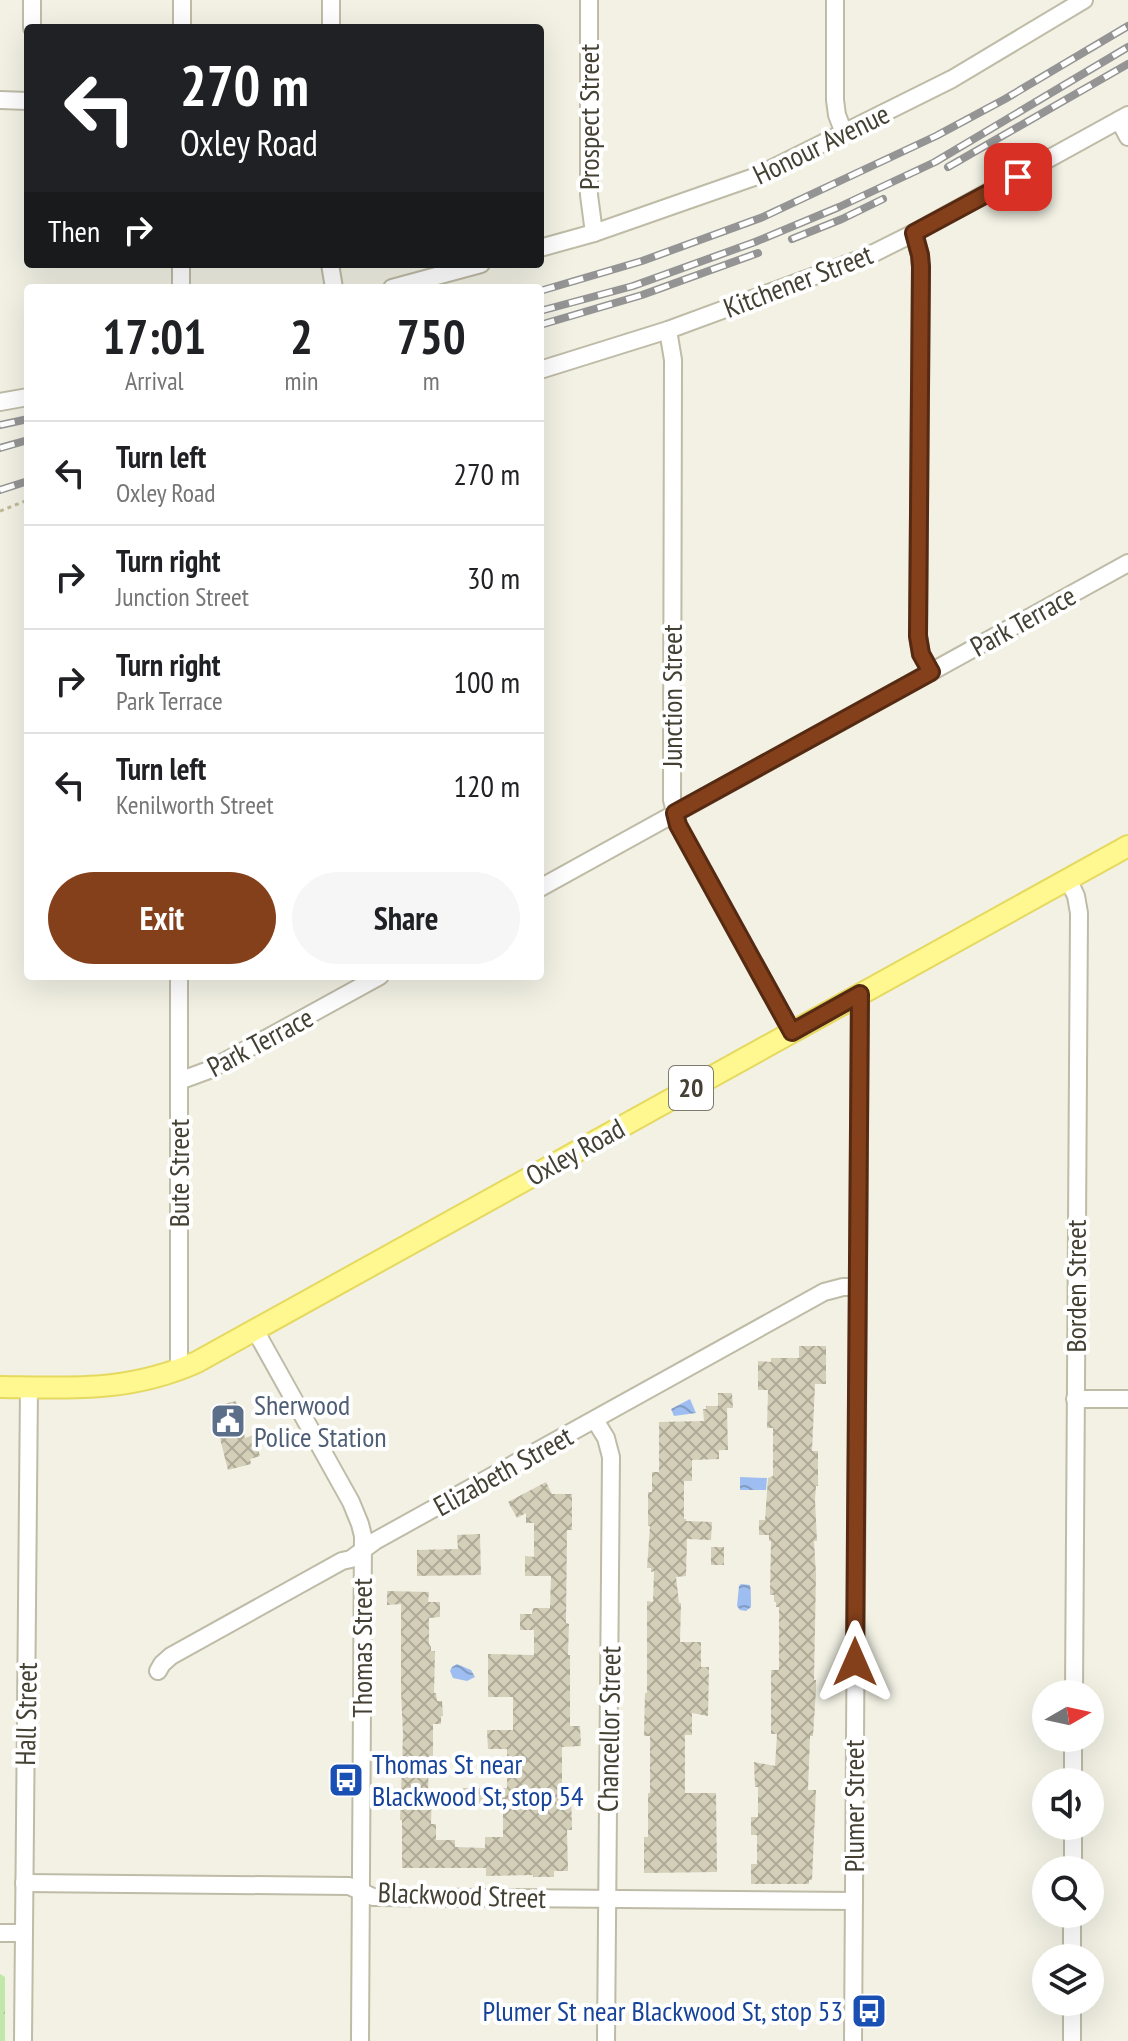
<!DOCTYPE html>
<style>
:root{--surface:#fff;--page:#f6f6f6;--text:#202124;--muted:#757577;--line:#e0e0e0;--accent:#84401b}
body{margin:0;font-family:"PT Sans Narrow",sans-serif;background:var(--page);color:var(--text);height:100vh;display:flex;flex-direction:column;font-size:30px;white-space:nowrap}
*{box-sizing:border-box;margin:0}
p{font-size:26px;color:var(--muted)}
.icon{flex:none;width:44px;height:44px;fill:none;stroke:currentColor;stroke-width:2;stroke-linecap:round;stroke-linejoin:round}
.map{position:relative;flex:1;overflow:hidden}
.side{position:absolute;left:24px;top:284px;width:520px;height:696px;display:flex;flex-direction:column;background:var(--surface);border-radius:8px;box-shadow:0 8px 32px #0002}
.side>*{flex:none}
.hud{position:absolute;left:24px;top:24px;width:520px;height:244px;border-radius:8px;box-shadow:0 8px 32px #0002;background:#202124;color:#fff;overflow:hidden}
.needle{width:52px;rotate:81deg}
.tools{position:absolute;left:1032px;top:1680px;display:grid;gap:16px}
.tools a{display:grid;place-items:center;width:72px;height:72px;border-radius:50%;background:var(--surface);box-shadow:0 8px 32px #0002;font-size:40px}
.pin{position:absolute;display:grid;place-items:center;width:68px;height:68px;color:#fff;margin:-34px;border-radius:16px;box-shadow:0 4px 12px #0006}
.me{position:absolute;width:88px;margin:-44px;rotate:0deg;stroke-linejoin:round;filter:drop-shadow(0 0 6px #0008)}
.turn{display:flex;align-items:center;gap:28px;height:168px;padding:0 24px;font-size:36px}
.turn .icon{width:104px;height:104px;stroke-width:2.5}
.turn b{display:block;font-size:56px;line-height:68px}
.then{display:flex;align-items:center;height:76px;padding:0 24px;background:#0003;gap:16px;font-size:30px}
.eta{display:flex;justify-content:space-evenly;align-items:center;height:136px;text-align:center}
.eta b{font-size:48px;font-weight:700;line-height:56px}
.button{display:flex;gap:16px;margin-top:auto;padding:16px 24px}
.button a{flex:1;height:92px;border-radius:48px;background:var(--accent);color:#fff;font-size:32px;font-weight:700;line-height:92px;text-align:center}
.button a+a{background:var(--page);color:var(--text)}
ul{padding:0;list-style:none}
li{display:flex;align-items:center;gap:24px;height:104px;padding:0 24px;border-top:2px solid var(--line)}
li div{flex:1}
li b{display:block;font-size:30px}
li em{font-style:normal}
.map>svg:first-child{display:block}
</style>
<div class="map">
<svg width="1128" height="2041" viewBox="0 0 1128 2041">
<defs>
<pattern id="forest-firs" width="22" height="20" patternUnits="userSpaceOnUse" patternTransform="scale(2)"><rect width="22" height="20" fill="#c0e8ab"/><path d="M5 1l3.5 6h-7zM16 11l3.5 6h-7z" fill="#a6c894"/></pattern>
<pattern id="water-waves" width="16" height="10" patternUnits="userSpaceOnUse" patternTransform="scale(2)"><rect width="16" height="10" fill="#9ebef1"/><path d="M0 5q4-4 8 0t8 0" fill="none" stroke="#829cc4"/></pattern>
<pattern id="building-cross-hatch" width="8" height="8" patternUnits="userSpaceOnUse" patternTransform="scale(2)"><rect width="8" height="8" fill="#d4cfb9"/><path d="M0 0l8 8M0 8l8-8" fill="none" stroke="#aeaa97"/></pattern>
</defs>
<rect width="100%" height="100%" fill="#f2f1e4"/>
<path fill="url(#forest-firs)" d="M0,1974L5,1977V2041H0Z"/>
<g fill="url(#water-waves)">
<path d="M690,1399L696,1413L674,1416L671,1409Z"/>
<path d="M740,1477L767,1478L766,1490H740Z"/>
<path d="M741,1584L750,1585C751,1590 751,1601 751,1607L746,1611L740,1610L737,1606L739,1586Z"/>
<path d="M457,1664L471,1670L475,1677L467,1681L453,1678L450,1671L452,1667Z"/>
</g>
<g fill="url(#building-cross-hatch)">
<path d="M799,1346H826V1384H815L812,1451H818V1486H816L815,1500L817,1541H814L816,1574L814,1680H816V1689L813,1736H810L808,1790H816L812,1880H809V1884H751V1864H757V1835H751V1817H758V1787H755L754,1762L775,1766L777,1734H771V1670H779V1607H776V1602H774V1595H770L771,1541H769V1535H759V1520H765L768,1478L773,1476V1428H767L768,1390H758V1361L771,1362V1358H799Z"/>
<path d="M718,1393H732L733,1408H727L728,1450H719V1459L692,1460V1481H684V1519H686V1521L712,1522L711,1540L687,1539L686,1576L676,1577L679,1603H681L680,1642H701V1667H709L708,1716L692,1713V1735H685V1793H716L717,1872L644,1873V1837H648V1793H650V1736H644L645,1693H647V1601L653,1602L654,1571L651,1572V1568H647L650,1526H648V1492H652V1472H659V1422L704,1421L703,1409H706V1406H718Z"/>
<path d="M236,1401L245,1438L254,1435L260,1456L250,1459L251,1464L228,1470L212,1407Z"/>
<path d="M546,1482L552,1494H572V1530H567L566,1623L569,1624L568,1655H570V1726H580L581,1746L562,1747V1789H571L572,1830H567L568,1871H554V1877H533V1875L486,1876V1868H402V1820H400L403,1734L401,1691V1604L387,1605V1591L429,1592L428,1602H440V1617L429,1618V1644L431,1647V1651H435L434,1693H436L437,1701H442L443,1716H441V1724H433V1756H429L428,1793H432L431,1824H436V1840H455V1847L485,1848V1837H503V1804H463V1788H507V1749H488L487,1730H513V1697H488V1654L534,1655V1630H520V1614H532L533,1608H550L551,1576H525V1556L534,1557V1523H526V1513L517,1518L508,1502Z"/>
<path d="M480,1534L481,1575L417,1576V1550L458,1549L457,1535Z"/>
<rect x="711" y="1547" width="13" height="18"/>
</g>
<g fill="none" stroke-linecap="round" stroke-linejoin="round">
<defs>
<g id="minor">
<path d="M589,0V195L594,233"/>
<path d="M835,0V100L837,115L844,133"/>
<path d="M32,28V0"/>
<path d="M182,28V0"/>
<path d="M331,28V0"/>
<path d="M0,100L28,101"/>
<path d="M1119,120L1128,137"/>
<path d="M914,233L920,255L921,267L918,636L921,654L931,672"/>
<path d="M540,248L594,233L757,176L952,79L1084,0"/>
<path d="M330,264L334,288"/>
<path d="M181,288V264"/>
<path d="M392,288L481,264"/>
<path d="M668,330L673,360L672,800L678,825L792,1032"/>
<path d="M540,370L668,330L866,257L914,233L1128,115"/>
<path d="M0,402L28,397"/>
<path d="M1068,879L1076,896L1079,913L1074,1694"/>
<path d="M540,888L1128,563"/>
<path d="M179,1081L209,1070L380,976"/>
<path d="M255,1330L351,1502L360,1524L363,1536L360,2041"/>
<path d="M179,1370V976"/>
<path d="M1075,1399H1128"/>
<path d="M595,1420L606,1438L611,1457L606,2041"/>
<path d="M158,1671L162,1664L171,1656L342,1561L351,1559L375,1541L824,1292L843,1287H858"/>
<path d="M1073,1782V1738"/>
<path d="M1073,1870V1826"/>
<path d="M24,1883L349,1886L373,1897L854,1901"/>
<path d="M0,1933H24"/>
<path d="M1072,1958V1914"/>
<path d="M23,2041L29,1387"/>
<path d="M853,2041L860,994"/>
<path d="M1072,2041V2002"/>
</g>
<path id="major" d="M0,1387C72,1388 130,1392 197,1362L1128,846"/>
</defs>
<use href="#minor" stroke="#bebba6" stroke-width="20"/>
<use href="#major" stroke="#e5d95f" stroke-width="24"/>
<path stroke="#c0ba97" stroke-width="3" stroke-dasharray="4 4" stroke-linecap="butt" d="M0,511L28,500"/>
<use href="#minor" stroke="#fff" stroke-width="16"/>
<use href="#major" stroke="#fff790" stroke-width="20"/>
<defs>
<g id="rail">
<path d="M948,167L1128,64"/>
<path d="M792,239L842,219L883,199"/>
<path d="M540,291L642,261L763,217L936,136L1005,99L1128,26"/>
<path d="M540,311L633,286L755,242L839,207L935,162L1128,47"/>
<path d="M540,325L642,295L758,253"/>
<path d="M0,425L28,419"/>
<path d="M0,448L28,440"/>
<path d="M0,490L28,481"/>
</g>
</defs>
<use href="#rail" stroke="#949494" stroke-width="8"/>
<use href="#rail" stroke="#fff" stroke-width="5" stroke-dasharray="15" stroke-linecap="butt"/>
</g>
<g fill="none" stroke-linecap="round" stroke-linejoin="round">
<defs>
<path id="route" d="M855,1662L860,994L792,1032L678,825L675,813L931,672L921,654L918,636L921,267L920,255L914,233L1018,177"/>
</defs>
<use href="#route" stroke="#562a12" stroke-width="20"/>
<use href="#route" stroke="#84401b" stroke-width="14"/>
</g>
<defs>
<symbol id="civic-square" viewBox="-11 -11 22 22"><rect x="-9" y="-9" width="18" height="18" rx="4" fill="#5c6f8a" stroke="#fff"/><path d="M-.6-6.5H3V-4.5H.6V-3L4-1V1h2V6H-6V1h2V-1L-.6-3ZM-1.2 2.5V6h2.4V2.5Z" fill="#fff"/></symbol>
<symbol id="bus-square" viewBox="-11 -11 22 22"><rect x="-9" y="-9" width="18" height="18" rx="4" fill="#1a4fb4" stroke="#fff"/><path d="M-5-6H5V4H4V6H2V4H-2V6H-4V4H-5ZM-3.5-4V0h7V-4ZM-3.5 1.2v1.5H-2V1.2ZM2 1.2v1.5H3.5V1.2Z" fill="#fff"/></symbol>
</defs>
<g fill-rule="evenodd">
<use href="#civic-square" x="208" y="1401" width="40" height="40"/>
<use href="#bus-square" x="326" y="1760" width="40" height="40"/>
<use href="#bus-square" x="849" y="1991" width="40" height="40"/>
</g>
<g text-anchor="middle" stroke-width="8" stroke-linejoin="round" paint-order="stroke">
<rect fill="#fff" stroke="#7c7a71" stroke-width="2" x="669" y="1066" width="44" height="44" rx="6"/>
<g font-size="26" font-weight="bold" fill="#444134">
<text x="691" y="1097">20</text>
</g>
<g font-size="28" fill="#444134" stroke="#fff">
<text transform="translate(589 117) rotate(-90)" y="10">Prospect Street</text>
<text transform="translate(821 144) rotate(-26)" y="10">Honour Avenue</text>
<text transform="translate(798 281) rotate(-21)" y="10">Kitchener Street</text>
<text transform="translate(1023 621) rotate(-29)" y="10">Park Terrace</text>
<text transform="translate(672 696) rotate(-90)" y="10">Junction Street</text>
<text transform="translate(260 1042) rotate(-28)" y="10">Park Terrace</text>
<text transform="translate(575 1152) rotate(-29)" y="10">Oxley Road</text>
<text transform="translate(179 1173) rotate(-90)" y="10">Bute Street</text>
<text transform="translate(1076 1286) rotate(-90)" y="10">Borden Street</text>
<text transform="translate(503 1471) rotate(-29)" y="10">Elizabeth Street</text>
<text transform="translate(362 1648) rotate(-90)" y="10">Thomas Street</text>
<text transform="translate(26 1714) rotate(-89)" y="10">Hall Street</text>
<text transform="translate(609 1729) rotate(-89)" y="10">Chancellor Street</text>
<text transform="translate(854 1806) rotate(-90)" y="10">Plumer Street</text>
<text transform="translate(462 1895) rotate(2)" y="10">Blackwood Street</text>
</g>
<g font-size="28" fill="#4e5e75" stroke="#fff" text-anchor="start">
<text x="254" y="1415">Sherwood<tspan x="254" dy="32">Police Station</tspan></text>
</g>
<g font-size="28" fill="#164399" stroke="#fff" text-anchor="start">
<text x="372" y="1774">Thomas St near<tspan x="372" dy="32">Blackwood St, stop 54</tspan></text>
<text x="843" y="2021" text-anchor="end">Plumer St near Blackwood St, stop 53</text>
</g>
</g>
</svg>
<div class="tools">
<a><svg class="needle" viewBox="-14 -14 28 28"><path d="M0-13l5 13h-10z" fill="#e53935"/><path d="M0 13l5-13h-10z" fill="#757577"/></svg></a>
<a><svg class="icon" aria-label="sound" viewBox="0 0 24 24"><path d="M4 9h4l5-4v14l-5-4H4zM17 9q2 3 0 6"/></svg></a>
<a><svg class="icon" aria-label="search" viewBox="0 0 24 24"><circle cx="10" cy="10" r="6"/><path d="M15 15l6 6"/></svg></a>
<a><svg class="icon" aria-label="layers" viewBox="0 0 24 24"><path d="M12 4l9 5-9 5-9-5zM3 14l9 5 9-5"/></svg></a>
</div>
<div class="pin" style="left:1018px;top:177px;background:#d93025"><svg class="icon" aria-label="arrive" viewBox="0 0 24 24"><path d="M6 21V4h12l-3 4 3 4H6"/></svg></div>
<svg class="me" style="left:855px;top:1662px" viewBox="-20 -20 40 40"><path d="M0-17L14 15 0 8-14 15z" fill="#84401b" stroke="#fff" stroke-width="4"/></svg>
<div class="hud">
<div class="turn"><svg class="icon" aria-label="left" viewBox="0 0 24 24"><path d="M17 20v-9H6M10 6l-5 5 5 5"/></svg><div><b>270 m</b>Oxley Road</div></div>
<div class="then">Then<svg class="icon" aria-label="right" viewBox="0 0 24 24"><path d="M7 20v-9h11M14 6l5 5-5 5"/></svg></div>
</div>
<section class="side">
<div class="eta">
<div><b>17:01</b><p>Arrival</p></div>
<div><b>2</b><p>min</p></div>
<div><b>750</b><p>m</p></div>
</div>
<ul>
<li><svg class="icon" aria-label="left" viewBox="0 0 24 24"><path d="M17 20v-9H6M10 6l-5 5 5 5"/></svg><div><b>Turn left</b><p>Oxley Road</p></div><em>270 m</em></li>
<li><svg class="icon" aria-label="right" viewBox="0 0 24 24"><path d="M7 20v-9h11M14 6l5 5-5 5"/></svg><div><b>Turn right</b><p>Junction Street</p></div><em>30 m</em></li>
<li><svg class="icon" aria-label="right" viewBox="0 0 24 24"><path d="M7 20v-9h11M14 6l5 5-5 5"/></svg><div><b>Turn right</b><p>Park Terrace</p></div><em>100 m</em></li>
<li><svg class="icon" aria-label="left" viewBox="0 0 24 24"><path d="M17 20v-9H6M10 6l-5 5 5 5"/></svg><div><b>Turn left</b><p>Kenilworth Street</p></div><em>120 m</em></li>
</ul>
<div class="button"><a>Exit</a><a>Share</a></div>
</section>
</div>
